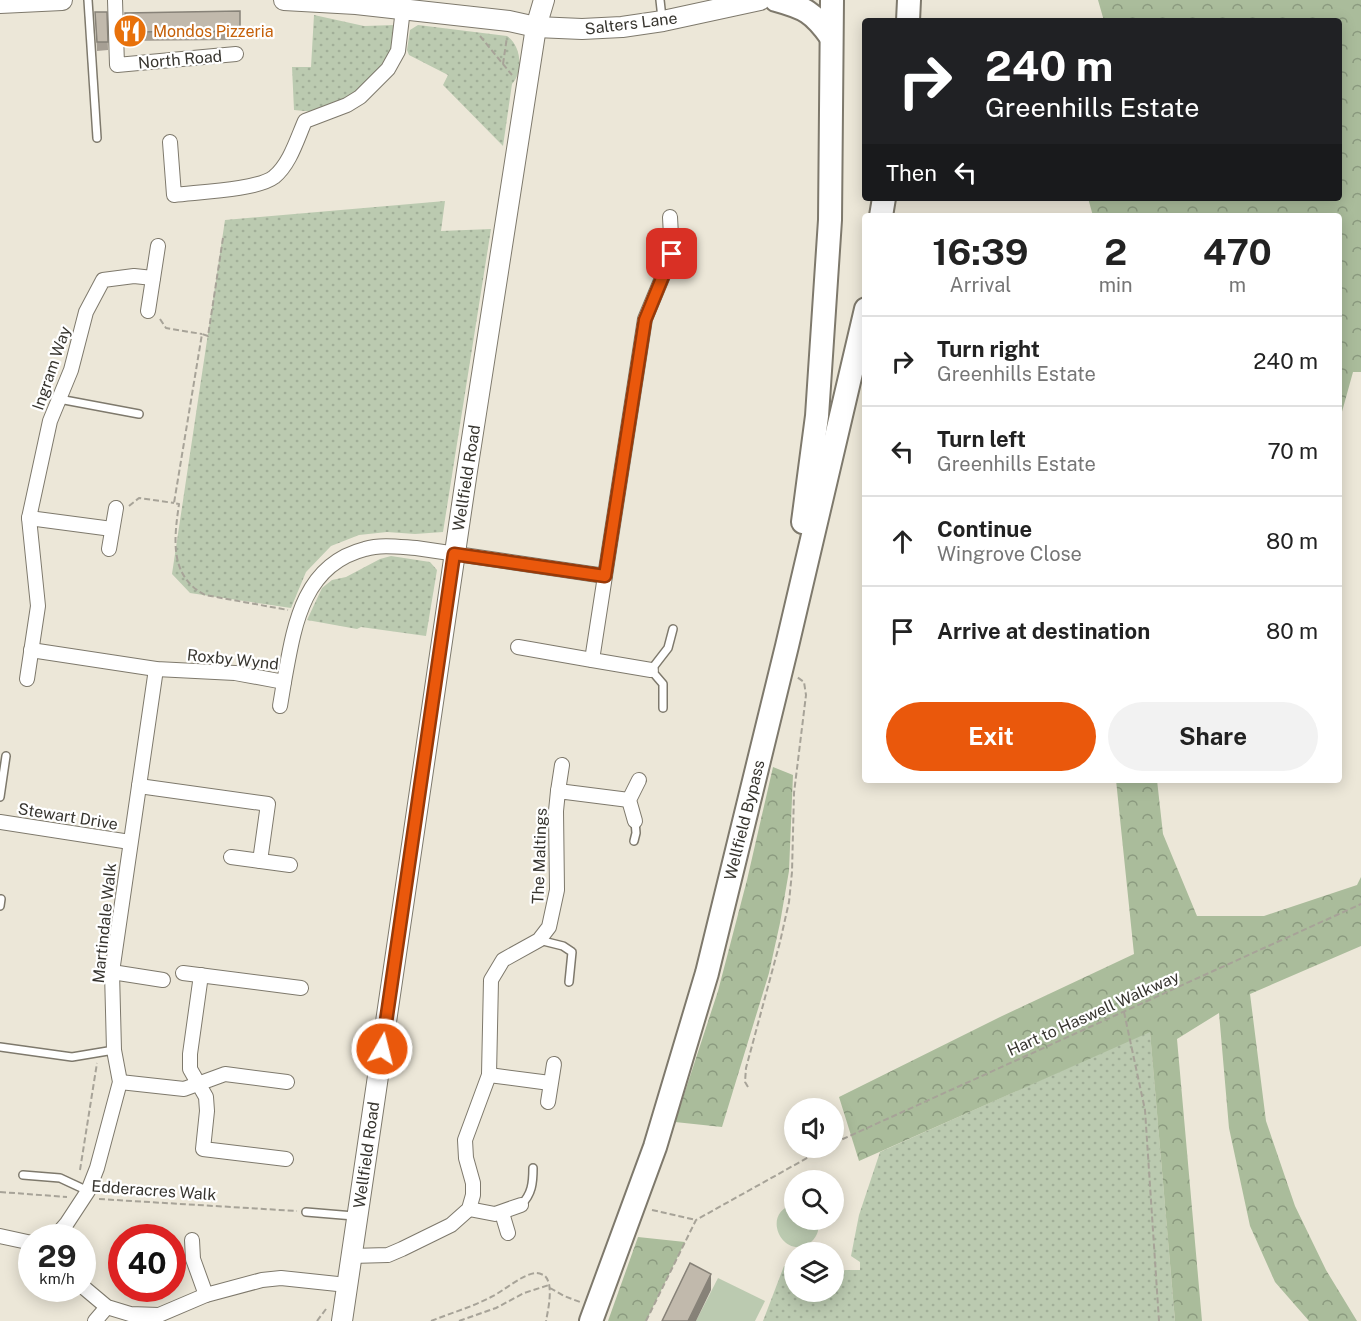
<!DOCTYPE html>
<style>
:root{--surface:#fff;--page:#f2f2f2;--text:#222;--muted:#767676;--line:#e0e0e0;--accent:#ea580c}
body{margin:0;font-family:"Public Sans",sans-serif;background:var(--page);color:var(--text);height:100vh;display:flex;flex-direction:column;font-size:22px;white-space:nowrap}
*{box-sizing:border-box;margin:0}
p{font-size:20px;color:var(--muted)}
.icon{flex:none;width:33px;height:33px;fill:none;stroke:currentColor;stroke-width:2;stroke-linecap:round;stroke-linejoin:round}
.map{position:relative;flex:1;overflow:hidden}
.side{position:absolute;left:862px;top:213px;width:480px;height:570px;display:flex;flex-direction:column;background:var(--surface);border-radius:6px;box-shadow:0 3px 15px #0003}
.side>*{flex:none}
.guide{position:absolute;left:862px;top:18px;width:480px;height:183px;border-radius:6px;box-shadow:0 3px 15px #0003;background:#202124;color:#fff;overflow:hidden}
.controls{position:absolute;left:784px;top:1098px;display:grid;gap:12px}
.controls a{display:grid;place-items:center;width:60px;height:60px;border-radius:50%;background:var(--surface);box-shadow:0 3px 15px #0003;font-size:30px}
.speed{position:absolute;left:18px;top:1224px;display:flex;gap:12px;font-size:30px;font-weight:700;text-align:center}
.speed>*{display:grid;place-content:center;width:78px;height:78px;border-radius:50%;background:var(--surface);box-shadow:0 3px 15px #0003;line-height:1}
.speed small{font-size:15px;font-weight:400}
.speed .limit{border:9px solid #d22;background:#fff;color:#111}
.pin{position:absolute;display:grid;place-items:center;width:51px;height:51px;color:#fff;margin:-26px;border-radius:12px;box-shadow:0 3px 9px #0006}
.me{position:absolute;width:66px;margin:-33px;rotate:8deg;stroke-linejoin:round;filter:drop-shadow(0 0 4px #0008)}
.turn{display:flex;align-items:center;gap:21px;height:126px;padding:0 24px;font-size:27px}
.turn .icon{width:78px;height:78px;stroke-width:2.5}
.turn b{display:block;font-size:42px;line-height:51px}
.then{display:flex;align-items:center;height:57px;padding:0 24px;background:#0003;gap:12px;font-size:22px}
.eta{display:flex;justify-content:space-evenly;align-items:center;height:102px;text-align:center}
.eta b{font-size:36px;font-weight:700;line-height:42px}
.action{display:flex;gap:12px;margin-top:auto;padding:12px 24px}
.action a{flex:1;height:69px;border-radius:36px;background:var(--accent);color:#fff;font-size:24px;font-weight:700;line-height:69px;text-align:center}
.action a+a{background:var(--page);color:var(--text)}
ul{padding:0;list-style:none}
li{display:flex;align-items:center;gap:18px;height:90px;padding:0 24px;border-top:2px solid var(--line)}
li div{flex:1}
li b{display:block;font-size:22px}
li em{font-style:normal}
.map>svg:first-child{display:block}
</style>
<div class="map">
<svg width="1361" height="1321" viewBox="0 0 1361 1321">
<defs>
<pattern id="grass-dots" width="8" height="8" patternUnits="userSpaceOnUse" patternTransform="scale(1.5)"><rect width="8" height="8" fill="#bbcab0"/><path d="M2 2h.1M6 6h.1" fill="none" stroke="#a1ae98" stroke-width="1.8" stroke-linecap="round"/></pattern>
<pattern id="forest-crowns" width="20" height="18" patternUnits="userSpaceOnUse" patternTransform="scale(1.5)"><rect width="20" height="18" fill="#aabc9b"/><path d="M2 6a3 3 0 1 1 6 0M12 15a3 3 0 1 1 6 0" fill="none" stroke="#8b9a7f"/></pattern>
</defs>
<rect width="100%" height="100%" fill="#ece7d8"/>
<g fill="url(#grass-dots)">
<path d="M314,15L364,26L395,25C395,33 395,42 393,49C388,72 353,102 331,109C320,113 306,111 294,110L292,67H311Z"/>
<path d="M418,25L507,36C521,45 524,71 512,84L503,146L443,85L448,75L409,55L407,50L410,30Z"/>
<path d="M445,201L441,231L491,229L443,532L415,534L387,532L359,535L331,546L306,572L291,608L190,593L172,574L225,220Z"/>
<path d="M391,556L430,562L437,570L426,636L361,627L357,629L307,620L322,588L332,580L346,577L380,559Z"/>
<path d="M1150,1031L1175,1321H763L784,1266L795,1268V1292H834V1276L845,1270H860V1262L851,1256L859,1215L880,1152Z"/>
</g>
<g fill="url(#forest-crowns)">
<path d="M1098,0H1361V372H1353L1340,419V216H1093L1088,198H1340V21H1104Z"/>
<path d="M773,767L793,775L789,871L780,923L769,973L722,1127L675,1122L718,991L747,880Z"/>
<path d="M1116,780H1157L1163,834L1197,916H1264L1357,885L1361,877V946L1250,994L1266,1121L1295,1206L1326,1270L1357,1321H1309L1275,1282L1250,1226L1229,1128L1219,1013L1177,1039L1202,1321H1175L1150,1032L859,1161L839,1097L1000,1017L1134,954Z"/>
<path d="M638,1237L685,1242L646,1321H608Z"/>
</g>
<g fill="#bbcab0">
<path d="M795,1204V1220H819C819,1229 818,1236 811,1242C784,1263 758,1212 795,1204Z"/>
<path d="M718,1278L765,1301L755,1321H696Z"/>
</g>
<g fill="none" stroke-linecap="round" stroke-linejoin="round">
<defs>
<g id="lane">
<path d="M88,0L97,138"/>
<path d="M660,0L662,18"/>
<path d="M59,399L139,414"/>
<path d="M663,708V684L651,670L668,648L673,629"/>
<path d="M0,797L6,756"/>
<path d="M634,841L636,833L635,821"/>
<path d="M0,906L1,899"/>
<path d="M539,940L563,946L572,952L569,982"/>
<path d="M0,1047L72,1057L114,1050"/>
<path d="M23,1175L60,1178L88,1191"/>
<path d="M521,1205C532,1194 533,1183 533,1168"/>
<path d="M306,1212L354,1216"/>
</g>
<g id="street">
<path d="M115,0L117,65L236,54"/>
<path d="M170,142L174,195C197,192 257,190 274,177C290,164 297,139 305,121L347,105L360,97L388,69L398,51L403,9"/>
<path d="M148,311L158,246"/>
<path d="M29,518L112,529"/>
<path d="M109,549L116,508"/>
<path d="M605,576L592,660L651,670"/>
<path d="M518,647L592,660"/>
<path d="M31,650L156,669L235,673L284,682C294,627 302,565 365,549C381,544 400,547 416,548L605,576L645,319L672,254L670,217"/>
<path d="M27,679L38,606L29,518L50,421L71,370L86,312L103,280L134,276L153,278"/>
<path d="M280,706L284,682"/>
<path d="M139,786L268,804L260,861"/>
<path d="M558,791L562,765"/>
<path d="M635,821L629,800L639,780"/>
<path d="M0,822L130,842"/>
<path d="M231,857L290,865"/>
<path d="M112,972L163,980"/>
<path d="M183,973L301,988"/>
<path d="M201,975L190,1054V1069L206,1097L207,1111L203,1149L286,1159"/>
<path d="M489,1075L550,1083"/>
<path d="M120,1082L184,1089L225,1074L287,1082"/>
<path d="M548,1102L554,1064"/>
<path d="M469,1209L495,1214L521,1205"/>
<path d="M502,1213L508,1233"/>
<path d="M0,1236L32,1243"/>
<path d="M54,1238L67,1223L88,1191L97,1168L120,1082L114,1050L112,972L156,669"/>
<path d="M192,1240L193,1259L206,1295"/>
<path d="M351,1256L388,1255L402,1249L451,1225L469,1209L473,1195V1183L466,1158L465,1140L489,1075L491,980L503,960L539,940L549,927L557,890L556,811L558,791L629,800"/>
<path d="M82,1286L107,1307L130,1314L159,1315L206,1295L262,1280L281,1278L347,1285"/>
<path d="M95,1321L107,1307"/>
</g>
<g id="secondary">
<path d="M284,0L356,4L509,21L536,27L582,29L622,27L663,21L760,0"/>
<path d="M0,3L62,0"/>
<path d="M342,1321L467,471L536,27L544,0"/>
</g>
<g id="primary">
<path d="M776,0C805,8 813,12 831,37"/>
<path d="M908,21L909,0"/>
<path d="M881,216L884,198"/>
<path d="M803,522L817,416L830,220L832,0"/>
<path d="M591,1321L655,1147L707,973L787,646L866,309"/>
</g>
</defs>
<use href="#lane" stroke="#7e796c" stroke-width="10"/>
<use href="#street" stroke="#7e796c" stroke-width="16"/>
<use href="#secondary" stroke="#7e796c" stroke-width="22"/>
<use href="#primary" stroke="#7e796c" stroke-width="26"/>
<g stroke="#a7a398" stroke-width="2" stroke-dasharray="6 3" stroke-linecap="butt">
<path d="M480,36L512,75"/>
<path d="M503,64L507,37"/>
<path d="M223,238L208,336L202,334L174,503L179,504C174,539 169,576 205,595L288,610"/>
<path d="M160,319L166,328L202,334"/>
<path d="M129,506L139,498L174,503"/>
<path d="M1124,1012L1145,1110L1159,1321"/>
<path d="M748,1087L745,1082L746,1068L780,942L789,902L792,872L794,793L806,695L804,682L797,677"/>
<path d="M834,1143L1361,904"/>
<path d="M80,1170L97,1063"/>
<path d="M0,1192L67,1197"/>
<path d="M99,1199L297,1211"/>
<path d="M652,1210L696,1220"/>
<path d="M550,1288L564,1296L580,1302"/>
<path d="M317,1321L326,1309"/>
<path d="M431,1321C451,1313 472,1307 491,1297C504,1291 522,1274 536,1273C539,1273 544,1275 545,1276C554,1285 548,1310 546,1321"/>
<path d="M459,1321L496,1308L524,1293L549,1285"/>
<path d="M646,1321L696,1220L825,1148"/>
</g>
<use href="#lane" stroke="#fff" stroke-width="7"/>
<use href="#street" stroke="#fff" stroke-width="14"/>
<use href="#secondary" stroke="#fff" stroke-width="20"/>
<use href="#primary" stroke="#fff" stroke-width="22"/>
</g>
<g fill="#a69f94">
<path d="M240,11V40L126,41L125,13Z"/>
<path d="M95,12H107L108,50L97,51Z"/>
</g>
<path fill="#878278" d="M711,1274V1290L696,1321H688Z"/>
<g fill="#c1b9ac" stroke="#878278" stroke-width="1.5">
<path d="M240,11V31L126,32L125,13Z"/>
<path d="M95,12H107L108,42H97Z"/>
<path d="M690,1263L711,1274L688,1321H662Z"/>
</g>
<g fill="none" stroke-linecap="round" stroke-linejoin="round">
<defs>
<path id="route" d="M382,1049L454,554L605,576L645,320L672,254"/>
</defs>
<use href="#route" stroke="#983908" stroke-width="15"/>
<use href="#route" stroke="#ea580c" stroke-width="10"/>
</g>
<defs>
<symbol id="restaurant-disc" viewBox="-11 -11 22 22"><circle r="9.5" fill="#e8710a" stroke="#fff"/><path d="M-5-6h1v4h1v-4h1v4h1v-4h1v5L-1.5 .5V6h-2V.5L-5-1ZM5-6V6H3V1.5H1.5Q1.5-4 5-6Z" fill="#fff"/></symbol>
</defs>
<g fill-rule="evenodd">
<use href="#restaurant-disc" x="111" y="12" width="38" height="38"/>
</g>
<g text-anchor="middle" stroke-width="4.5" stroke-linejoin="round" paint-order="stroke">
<g font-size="16" fill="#37352f" stroke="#fff">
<text transform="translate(631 23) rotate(-7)" y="6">Salters Lane</text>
<text transform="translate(180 59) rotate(-5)" y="6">North Road</text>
<text transform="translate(51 368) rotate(-71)" y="6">Ingram Way</text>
<text transform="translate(466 478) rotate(-81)" y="6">Wellfield Road</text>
<text transform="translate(233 659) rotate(6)" y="6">Roxby Wynd</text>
<text transform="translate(68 816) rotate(9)" y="6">Stewart Drive</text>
<text transform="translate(744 820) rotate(-76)" y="6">Wellfield Bypass</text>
<text transform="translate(539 856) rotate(-88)" y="6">The Maltings</text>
<text transform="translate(104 923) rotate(-84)" y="6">Martindale Walk</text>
<text transform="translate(1093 1013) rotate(-24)" y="6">Hart to Haswell Walkway</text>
<text transform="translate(366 1155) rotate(-82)" y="6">Wellfield Road</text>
<text transform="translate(154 1190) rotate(4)" y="6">Edderacres Walk</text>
</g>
<g font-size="16" fill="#c56008" stroke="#fff" text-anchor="start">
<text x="153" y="37">Mondos Pizzeria</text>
</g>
</g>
</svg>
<div class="controls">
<a><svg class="icon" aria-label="sound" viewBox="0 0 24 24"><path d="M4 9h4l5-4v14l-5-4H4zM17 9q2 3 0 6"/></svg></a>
<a><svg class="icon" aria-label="search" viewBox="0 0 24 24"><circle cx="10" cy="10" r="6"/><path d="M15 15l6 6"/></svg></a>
<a><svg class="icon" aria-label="layers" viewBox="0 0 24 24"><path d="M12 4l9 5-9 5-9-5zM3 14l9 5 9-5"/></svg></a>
</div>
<div class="speed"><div>29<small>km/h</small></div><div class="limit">40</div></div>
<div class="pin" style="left:672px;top:254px;background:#d93025"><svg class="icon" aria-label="arrive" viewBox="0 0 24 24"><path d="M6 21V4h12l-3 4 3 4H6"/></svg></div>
<svg class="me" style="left:382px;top:1049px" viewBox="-20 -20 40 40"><circle r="17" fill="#ea580c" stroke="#fff" stroke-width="3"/><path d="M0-11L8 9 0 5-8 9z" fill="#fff"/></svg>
<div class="guide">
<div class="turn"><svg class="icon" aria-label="right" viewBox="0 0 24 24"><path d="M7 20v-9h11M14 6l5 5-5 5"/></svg><div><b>240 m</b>Greenhills Estate</div></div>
<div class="then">Then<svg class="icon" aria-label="left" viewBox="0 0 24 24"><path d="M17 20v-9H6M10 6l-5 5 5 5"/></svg></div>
</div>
<section class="side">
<div class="eta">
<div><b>16:39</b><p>Arrival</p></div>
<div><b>2</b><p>min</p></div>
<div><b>470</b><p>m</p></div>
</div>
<ul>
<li><svg class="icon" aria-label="right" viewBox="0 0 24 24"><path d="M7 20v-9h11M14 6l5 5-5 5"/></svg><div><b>Turn right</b><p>Greenhills Estate</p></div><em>240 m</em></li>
<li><svg class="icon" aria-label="left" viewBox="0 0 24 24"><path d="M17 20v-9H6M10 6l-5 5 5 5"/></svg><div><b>Turn left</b><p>Greenhills Estate</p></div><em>70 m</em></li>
<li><svg class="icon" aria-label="ahead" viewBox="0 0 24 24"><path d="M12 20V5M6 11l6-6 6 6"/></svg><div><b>Continue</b><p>Wingrove Close</p></div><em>80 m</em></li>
<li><svg class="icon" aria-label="arrive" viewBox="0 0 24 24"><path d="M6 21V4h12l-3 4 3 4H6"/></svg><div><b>Arrive at destination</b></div><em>80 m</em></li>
</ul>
<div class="action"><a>Exit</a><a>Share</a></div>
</section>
</div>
